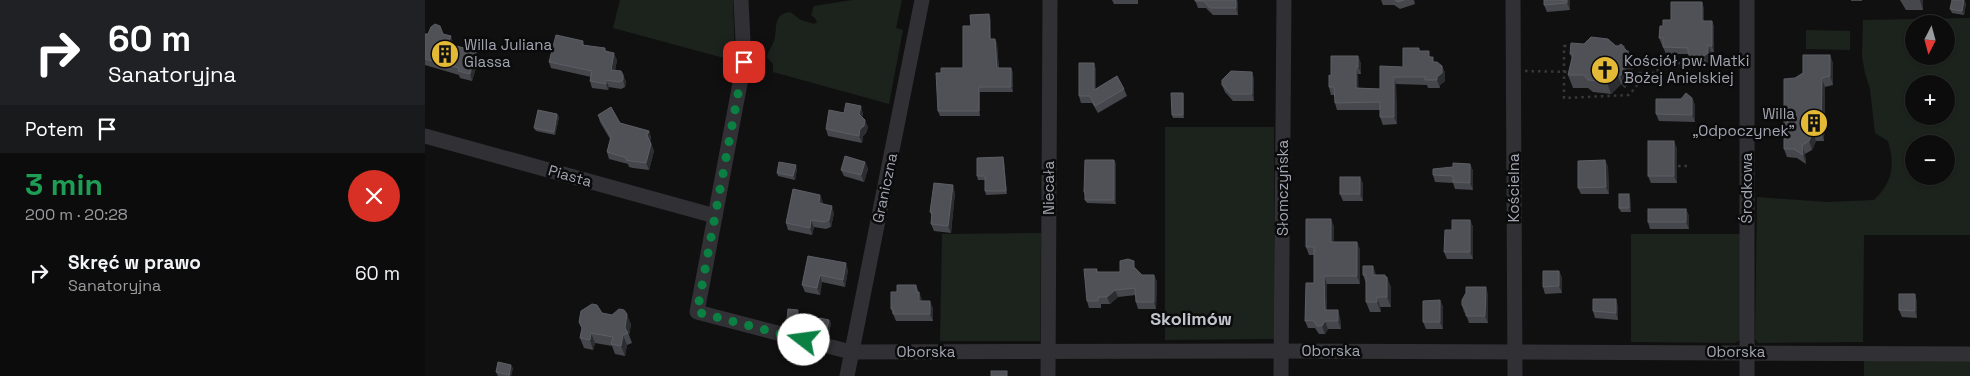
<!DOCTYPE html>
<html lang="pl">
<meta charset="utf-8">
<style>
:root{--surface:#0c0c0d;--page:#151516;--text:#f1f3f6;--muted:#9a9b9d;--line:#2c2c2e}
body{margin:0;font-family:"Space Grotesk",sans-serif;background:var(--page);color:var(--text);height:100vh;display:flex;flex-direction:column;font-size:19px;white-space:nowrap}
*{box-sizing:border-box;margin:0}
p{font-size:16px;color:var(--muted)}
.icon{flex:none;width:28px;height:28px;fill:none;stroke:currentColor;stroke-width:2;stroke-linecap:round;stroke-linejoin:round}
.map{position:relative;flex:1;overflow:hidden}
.details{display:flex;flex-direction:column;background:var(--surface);width:425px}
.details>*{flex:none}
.hud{background:#202124;color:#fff;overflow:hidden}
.needle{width:32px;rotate:186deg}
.buttons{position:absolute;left:1480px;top:15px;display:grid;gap:10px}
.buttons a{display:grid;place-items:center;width:50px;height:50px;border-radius:50%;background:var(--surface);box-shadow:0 1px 4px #0004,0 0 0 1px var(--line);font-size:25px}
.pin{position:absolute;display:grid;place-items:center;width:42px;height:42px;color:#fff;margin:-21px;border-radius:10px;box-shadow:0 2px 8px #0006}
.me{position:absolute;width:55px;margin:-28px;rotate:285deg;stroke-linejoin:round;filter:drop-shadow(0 0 4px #0008)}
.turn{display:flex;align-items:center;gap:18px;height:105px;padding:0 25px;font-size:22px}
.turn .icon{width:65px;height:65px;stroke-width:2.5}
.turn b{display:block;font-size:35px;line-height:42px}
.then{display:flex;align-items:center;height:48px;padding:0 25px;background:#0003;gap:10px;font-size:19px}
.round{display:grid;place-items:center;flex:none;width:52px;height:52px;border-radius:26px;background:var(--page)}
.overview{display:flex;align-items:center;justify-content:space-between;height:85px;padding:0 25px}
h1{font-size:30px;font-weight:700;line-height:38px;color:#1e9e55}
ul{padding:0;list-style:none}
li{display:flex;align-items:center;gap:15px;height:70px;padding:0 25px}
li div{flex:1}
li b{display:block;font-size:19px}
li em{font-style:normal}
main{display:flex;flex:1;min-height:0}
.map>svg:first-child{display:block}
</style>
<main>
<section class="details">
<div class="hud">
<div class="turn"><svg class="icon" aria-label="right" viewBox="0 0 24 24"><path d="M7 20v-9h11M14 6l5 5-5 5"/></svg><div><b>60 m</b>Sanatoryjna</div></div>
<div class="then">Potem<svg class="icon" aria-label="arrive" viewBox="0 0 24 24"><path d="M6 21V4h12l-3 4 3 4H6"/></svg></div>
</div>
<div class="overview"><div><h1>3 min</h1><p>200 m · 20:28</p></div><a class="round" style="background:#d93025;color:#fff"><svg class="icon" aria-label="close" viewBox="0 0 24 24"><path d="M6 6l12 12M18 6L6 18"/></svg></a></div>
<ul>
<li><svg class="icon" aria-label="right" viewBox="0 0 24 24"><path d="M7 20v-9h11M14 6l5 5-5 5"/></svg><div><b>Skręć w prawo</b><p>Sanatoryjna</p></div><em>60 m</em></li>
</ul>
</section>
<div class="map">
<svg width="1545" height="376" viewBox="0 0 1545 376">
<rect width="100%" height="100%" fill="#101011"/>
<g fill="#1c231d" fill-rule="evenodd">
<path d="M195,0H308L310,61L188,28Z"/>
<path d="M427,0H477L471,28L478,30L464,104L348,72V64L342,57C343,51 347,47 349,41C353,29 347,14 365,12L376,20L389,24L392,22L390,18L386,15L389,6Z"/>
<path d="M1545,18V235H1439L1438,342L1333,343L1330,339L1332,197L1402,202L1449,200C1468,182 1470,165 1463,141L1450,133L1445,89L1440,73L1437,56L1438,20ZM1489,24H1521V56H1489ZM1489,84H1521V116H1489ZM1489,144H1521V176H1489Z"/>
<path d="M1381,30L1425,31V50L1381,49Z"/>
<path d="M740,127H849L850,339L740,340Z"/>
<path d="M616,233L615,341H515L517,234Z"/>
<path d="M1206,234H1315V340L1310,343L1206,342Z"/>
<path d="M1439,359L1545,360V376H1439Z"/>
</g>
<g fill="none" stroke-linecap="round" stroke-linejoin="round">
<g stroke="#37383c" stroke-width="2.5" stroke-dasharray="2.5 4" stroke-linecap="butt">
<path d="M1139,46H1198L1213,63L1214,83L1204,95L1139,98Z"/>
<path d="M1100,71L1147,72"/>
<path d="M1214,73H1232L1234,65L1255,63"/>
<path d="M1253,166H1262"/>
</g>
<g stroke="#313135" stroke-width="15">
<path d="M316,0L319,62L272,312L426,352L856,351L1545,354"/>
<path d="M1088,0L1090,376"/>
<path d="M1322,0V376"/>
<path d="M0,136L290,216"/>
<path d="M422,376L497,0"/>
<path d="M623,376L625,0"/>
<path d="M856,376L859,0"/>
</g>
</g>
<g fill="#46474c">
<path d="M687,0H713V4H689Z"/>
<path d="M770,0H812L813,15H788L781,8H773Z"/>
<path d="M956,0H989L990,4L975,9L969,5H958Z"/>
<path d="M1119,0H1145V10L1122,12L1119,5Z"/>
<rect x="1426" y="0" width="11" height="1"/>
<path d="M1475,0H1498V10H1481Z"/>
<path d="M1277,2L1279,9V21H1287L1289,27V52H1286L1285,60L1282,63L1269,62L1265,60L1263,54H1241L1238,47V45H1237L1234,38L1238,26Z"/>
<path d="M1541,3L1539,15L1527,13L1525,9Z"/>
<path d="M566,19V39H570L572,44L574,68H586L588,73V92H555V116H515L513,111L516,73L538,68L546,26Z"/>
<path d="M0,34H18L28,43V45L51,51L54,58L47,81L35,78L34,75L0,65Z"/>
<path d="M158,41L159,45L182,51L192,60L190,70L198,75L201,82L200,87L196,89L184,87L183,90L167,88L165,81L166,77L126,68L124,62Z"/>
<path d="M995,51L1006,57L1009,62L1017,66L1020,73V81L1015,85V88H1003L1002,85L971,84L972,124L958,125L955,117V110H912L910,103V95H906L904,87L906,76L933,56L936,64V74H933V88L955,89Z"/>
<path d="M1145,54L1209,68L1207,69L1209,76L1200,88L1196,84L1186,94L1168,92L1163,88H1148L1143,75L1147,58Z"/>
<path d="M1405,55L1408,64V85L1400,87L1399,141H1391L1387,150L1380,154L1381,164L1372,158L1362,157L1359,149L1370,78Z"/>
<path d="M669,63L671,70V88L699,89L702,96L673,113L667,103H656L654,96Z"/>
<path d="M829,78V101H808L800,92L797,85Z"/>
<path d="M758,93L759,97V118H748L747,115Z"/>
<path d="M1267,98L1270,105V122L1234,121L1231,114L1256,99Z"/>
<path d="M419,113H438L437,117L443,127L441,133L438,136L437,143L403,136L401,129Z"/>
<path d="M132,114L134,117L130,135L111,131L109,128Z"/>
<path d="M173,115L195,123L224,131L226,138L225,141L229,151L224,170L208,168L204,167L203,164L184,159L182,152L185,139L175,122Z"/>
<path d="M1252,148V183H1226L1223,176Z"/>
<path d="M578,157L579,161L582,194L561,195L560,191V180H553L552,176Z"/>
<path d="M689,160L691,164V204L662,203L660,200V196L659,192Z"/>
<path d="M1180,160L1183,167L1184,194H1156L1153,188Z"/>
<path d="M440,162L443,169L439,182L419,176L416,170Z"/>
<path d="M1045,164L1048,171V190L1030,189L1028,183L1010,182L1008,175L1028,167Z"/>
<path d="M372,169L370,180L353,176L352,173Z"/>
<path d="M935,177L938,184V201H918L915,194Z"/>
<path d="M530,192L526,233L509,231L506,224L507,217L505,212Z"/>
<path d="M1205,197L1206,212H1196L1194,208Z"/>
<path d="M398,202V204L409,213L406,227L401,229L389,227L387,235L363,230L361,223Z"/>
<path d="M1261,209L1264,216V229H1225L1223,222Z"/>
<path d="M1045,220L1048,227V259H1022L1019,252Z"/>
<path d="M909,226V242L935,249V284H902V310L915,317L916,329H903L900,334H894L890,328H883L880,321L889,283V255H884L881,247Z"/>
<path d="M383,256L423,270L420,287L397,282L395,295L380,292L377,285Z"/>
<path d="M711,268V269L717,275H729L732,282L731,309H713L711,302V295L693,297L685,304H676V308H664L662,301L672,269L673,272H695Z"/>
<path d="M1134,271L1137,278V293L1120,294L1118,287Z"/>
<path d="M938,275H960L966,287V307H955L956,312H945L941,302V283Z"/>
<path d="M491,285L497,301L508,308V321H471L466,309L472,292Z"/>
<path d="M1041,293L1063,294V323H1044L1041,314L1039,312L1037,305Z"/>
<path d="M1015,300L1018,307V329H1001L998,322Z"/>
<path d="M1492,301V318L1477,317L1474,310Z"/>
<path d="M1193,306V320L1170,318L1168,311Z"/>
<path d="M177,313L206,324L204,335L207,343L202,345L200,356L190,354L187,346L170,343L168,350L159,348L155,338Z"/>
<path d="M374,314L373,325L363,324L362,320Z"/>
<path d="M404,320L406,323L404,333L394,331L393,327Z"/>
<path d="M88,368L86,376H73L71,372Z"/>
</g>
<g fill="#2c2d30">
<path d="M811,0H812L813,2V15L811,8Z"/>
<path d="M1142,0H1145V10L1142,3Z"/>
<path d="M1495,0H1498V10Z"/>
<path d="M1539,0L1541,3L1539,15L1537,11Z"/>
<path d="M1277,2L1279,9V27L1277,21Z"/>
<path d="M564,14L566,19V44L565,39Z"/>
<path d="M1287,21L1289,27V52L1287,46Z"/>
<path d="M26,36L28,43L26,50L23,44Z"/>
<path d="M570,39L572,44L574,73L572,68Z"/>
<path d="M1283,45L1286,52L1285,60L1282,63L1279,56Z"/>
<path d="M51,51L54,58L47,81L45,74Z"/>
<path d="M189,53L192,60L189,76L186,70Z"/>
<path d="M1205,55L1209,68L1207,69L1209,76L1200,88L1195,76L1197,60Z"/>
<path d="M1405,55L1408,64V85L1405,76Z"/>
<path d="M933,56L936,64V74L933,67Z"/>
<path d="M669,63L671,70V97L669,90Z"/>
<path d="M1017,66L1020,73V81L1015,85V88L1012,80V77Z"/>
<path d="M931,67L933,74L934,96L931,88Z"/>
<path d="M586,68L588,73V92L586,87Z"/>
<path d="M827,72L829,78V101L827,94Z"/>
<path d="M1191,72L1196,84L1186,94L1182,82Z"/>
<path d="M198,75L201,82L200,87L198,80Z"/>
<path d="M969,77L971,84L972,124L969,117Z"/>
<path d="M1397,78L1400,87L1399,141L1396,132Z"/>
<path d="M181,80L184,87L183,90L181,84Z"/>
<path d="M554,87L555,92V116L554,111Z"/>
<path d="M758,93L759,97V118L758,115Z"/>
<path d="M1267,98L1270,105V122L1267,115Z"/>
<path d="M436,106L438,113L436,121L434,114Z"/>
<path d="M132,114L134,117L130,135L129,132Z"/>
<path d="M440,120L443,127L441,133L438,136L437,143L434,136L435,129Z"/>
<path d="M224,131L226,138L225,142L222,135Z"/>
<path d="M1388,132L1391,141L1387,150L1384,141Z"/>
<path d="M1249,141L1252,148V183L1249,176Z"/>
<path d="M226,144L229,151L224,170L221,163Z"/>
<path d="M1377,145L1380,154L1381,164L1378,155Z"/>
<path d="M578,157L579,161L582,194L581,191Z"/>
<path d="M689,160L691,164V204L689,200Z"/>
<path d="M1180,160L1183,167L1184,194L1181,187Z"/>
<path d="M440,162L443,169L439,182L436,175Z"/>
<path d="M1045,164L1048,171V190L1045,183Z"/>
<path d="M371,165L372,169L370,180L368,176Z"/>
<path d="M935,177L938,184V201L935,194Z"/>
<path d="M528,185L530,192L526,233L523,226Z"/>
<path d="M1204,194L1205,197L1206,212L1204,208Z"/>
<path d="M395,195L398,202L396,210L394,203Z"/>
<path d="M407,206L409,213L406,227L404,220Z"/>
<path d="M1261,209L1264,216V229L1261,222Z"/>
<path d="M906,219L909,226V250L906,242Z"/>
<path d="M386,220L389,227L387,235L385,228Z"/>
<path d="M1045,220L1048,227V259L1045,252Z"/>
<path d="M932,242L935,249V284L932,276Z"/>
<path d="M421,263L423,270L420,287L418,280Z"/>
<path d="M948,266L952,276L948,275Z"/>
<path d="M1134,271L1137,278V293L1134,286Z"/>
<path d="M395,275L397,282L395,295L392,288Z"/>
<path d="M729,275L732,282L731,309L729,302Z"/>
<path d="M960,275L962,280V277L966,287V307L962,297Z"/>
<path d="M899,276L902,284V317L900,310Z"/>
<path d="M1061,287L1063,294V323L1060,316Z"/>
<path d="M690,290L693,297L685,304L682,297Z"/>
<path d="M494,292L497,299V308L494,301Z"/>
<path d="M1490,294L1492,301V318L1490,311Z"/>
<path d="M952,297L955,307L956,312L952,302Z"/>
<path d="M1191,299L1193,306V320L1191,313Z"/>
<path d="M1015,300L1018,307V329L1015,322Z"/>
<path d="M505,301L508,308V321L505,314Z"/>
<path d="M373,310L374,314L373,325L371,322Z"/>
<path d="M913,310L915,317L916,329L913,321Z"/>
<path d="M202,314L206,324L204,335L200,328Z"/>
<path d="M404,320L406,323L404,333L402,329Z"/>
<path d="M900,321L903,329L900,334L897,326Z"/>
<path d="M166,333L170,343L168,350L165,340Z"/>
<path d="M198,335L202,345L200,356L196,346Z"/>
<path d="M86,365L88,368L86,376H85Z"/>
</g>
<g fill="#505157" stroke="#5d5e65">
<path d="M770,0H811V8H785L779,1H770Z"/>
<path d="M970,0H979L973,2Z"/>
<path d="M1119,0H1142V3L1119,5Z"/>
<path d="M1527,0H1539L1537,11L1525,9Z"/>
<path d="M1246,2H1277V21H1287V46L1283,45V53L1279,56H1266L1263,53V48L1238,47V38H1234L1235,26H1238V20H1246Z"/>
<path d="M564,14L565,39H570L572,68H586V87H554V111H513L511,73H516V68H538V26H546L545,15Z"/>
<path d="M10,24L15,26L18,34L26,36L23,44L51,51L45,74L33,71L34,68L0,59V34H3L6,27Z"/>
<path d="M131,35L158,41L157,45L180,48V51L189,53L186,70L196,71L198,75V80L194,82L181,80V84L165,81L167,71L124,62Z"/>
<path d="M1166,37L1183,39L1192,47L1196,44L1205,55L1197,60L1205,64L1195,76L1191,72L1182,82L1163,80L1159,75H1143L1148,54H1145L1146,43L1159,44Z"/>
<path d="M978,48H994V51H1004V57H1008V62H1012L1017,66V73L1012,77V80H1000V77H969V117H955V102L910,103L909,87H904V75L906,76V56H933V67H931V88L955,89V66L978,67Z"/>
<path d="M1378,55H1405V76L1397,78L1396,132H1388L1384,141L1377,145L1378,155L1369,149H1359V79L1370,78L1378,73Z"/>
<path d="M654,63H669V90L692,76L699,89L670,106L665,96H654Z"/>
<path d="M806,71L827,72V94H806L797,85V80Z"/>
<path d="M746,93H758V115H747Z"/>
<path d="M1261,93L1267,98V115L1231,114V99H1256Z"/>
<path d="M421,103L436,106L434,114L440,120L439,126L435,129L434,136L401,129L404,110L419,113Z"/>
<path d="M186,107L195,123L224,131L222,135L226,144L221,163L206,161L201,160L202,158L182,152L186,137L173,115Z"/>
<path d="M113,110L132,114L129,132L109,128Z"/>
<rect x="1223" y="141" width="26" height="35"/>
<path d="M420,156L440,162L436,175L416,170Z"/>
<path d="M578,157L581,191H560V176H552V158Z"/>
<path d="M660,160H689V200H660V192H659Z"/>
<path d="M1180,160L1181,187L1153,188V161Z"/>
<path d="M354,162L371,165L368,176L352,173Z"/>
<path d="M1028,163L1045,164V183L1028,182V176L1008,175V169L1028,167Z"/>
<rect x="915" y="177" width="20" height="17"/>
<path d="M509,183L528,185L523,226L506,224L507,212H505Z"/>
<path d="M368,189L395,195L394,203L407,206L404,220L399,222L386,220L385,228L361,223Z"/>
<rect x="1194" y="194" width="10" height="14"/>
<rect x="1223" y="209" width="38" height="13"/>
<path d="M881,219H906V242H932V276H899L900,310H913V321H900L897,326H892L888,320L880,321L881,283H889V247H881Z"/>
<path d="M1027,220H1045V252H1019L1020,230H1027Z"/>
<path d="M383,256L421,263L418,280L395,275L392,288L377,285Z"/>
<path d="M703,259L709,261V267L717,275H729V302H711L710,288L690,290L682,297H673V301H662L659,269H672L671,272H695V261Z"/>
<path d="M938,266H948V275H960V277H962V297H952V302H941V275H938Z"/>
<path d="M1118,271H1134V286L1118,287Z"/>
<path d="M472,285H491V292H494V301H505V314H468V309H466V292H472Z"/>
<path d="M1041,287H1061L1060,316H1041V310L1037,305V300L1041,293Z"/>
<path d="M1474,294H1490V311L1474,310Z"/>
<path d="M1168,299H1191V313L1168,311Z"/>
<path d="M1015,300V322H998V301Z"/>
<path d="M167,304L172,305L177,313L187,315L194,309L199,310L202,314L200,328L203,333L198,335L196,346L186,344L188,337L166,333L165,340L155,338L157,328L154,322L156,311Z"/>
<path d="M363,309L373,310L371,322L362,320Z"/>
<path d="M395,318L404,320L402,329L393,327Z"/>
<path d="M73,362L86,365L84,375L71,372Z"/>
<rect x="566" y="371" width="16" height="5"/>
</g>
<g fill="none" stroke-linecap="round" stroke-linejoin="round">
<path stroke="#0b8043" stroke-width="9" stroke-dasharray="0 16.2" d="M319,62L272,312L379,340"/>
</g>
<defs>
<symbol id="building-disc" viewBox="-11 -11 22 22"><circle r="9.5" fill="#e4b935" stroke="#0b0b0c"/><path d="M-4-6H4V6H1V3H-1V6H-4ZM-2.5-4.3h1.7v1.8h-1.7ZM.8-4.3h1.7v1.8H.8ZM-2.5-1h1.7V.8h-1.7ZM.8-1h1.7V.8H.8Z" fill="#111"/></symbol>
<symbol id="church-disc" viewBox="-11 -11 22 22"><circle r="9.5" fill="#e4b935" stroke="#0b0b0c"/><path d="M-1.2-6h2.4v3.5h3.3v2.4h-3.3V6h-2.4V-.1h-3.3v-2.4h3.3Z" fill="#111"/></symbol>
</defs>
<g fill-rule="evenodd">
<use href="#building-disc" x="4" y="38" width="32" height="32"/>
<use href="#church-disc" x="1164" y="54" width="32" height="32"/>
<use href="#building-disc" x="1373" y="107" width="32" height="32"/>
</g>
<g text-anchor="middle" stroke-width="5" stroke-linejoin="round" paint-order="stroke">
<g font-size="15" fill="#a2a5b1" stroke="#0b0b0c" text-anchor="start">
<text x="39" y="50">Willa Juliana<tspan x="39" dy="17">Glassa</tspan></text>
<text x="1199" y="66">Kościół pw. Matki<tspan x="1199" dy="17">Bożej Anielskiej</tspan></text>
<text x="1370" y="119" text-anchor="end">Willa<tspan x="1370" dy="17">„Odpoczynek”</tspan></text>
</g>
<g font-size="15" fill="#a2a5b1" stroke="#0b0b0c">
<text transform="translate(145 176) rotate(16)" y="5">Piasta</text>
<text transform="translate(460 188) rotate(-78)" y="5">Graniczna</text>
<text transform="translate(624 188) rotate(-90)" y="5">Niecała</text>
<text transform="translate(858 188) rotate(-90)" y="5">Słomczyńska</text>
<text transform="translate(1089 188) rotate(-90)" y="5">Kościelna</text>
<text transform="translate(1322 188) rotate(-90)" y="5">Środkowa</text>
<text x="906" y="356">Oborska</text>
<text x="501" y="357">Oborska</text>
<text x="1311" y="357">Oborska</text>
</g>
<g font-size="18" font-weight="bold" fill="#c2c4cd" stroke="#0b0b0c">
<text x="766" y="325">Skolimów</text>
</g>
</g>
</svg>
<div class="buttons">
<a><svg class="needle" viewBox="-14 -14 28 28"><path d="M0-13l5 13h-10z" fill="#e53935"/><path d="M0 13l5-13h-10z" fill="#9a9b9d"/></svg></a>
<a>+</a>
<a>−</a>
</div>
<div class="pin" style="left:319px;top:62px;background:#d93025"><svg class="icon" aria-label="arrive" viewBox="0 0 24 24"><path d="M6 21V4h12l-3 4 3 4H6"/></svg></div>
<svg class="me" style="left:379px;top:340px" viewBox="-20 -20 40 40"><circle r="19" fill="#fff"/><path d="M0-13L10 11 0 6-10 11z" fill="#0b8043"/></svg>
</div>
</main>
